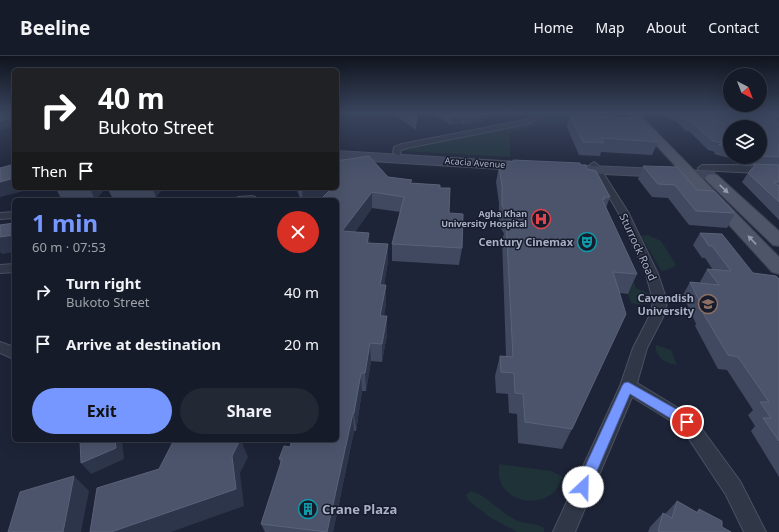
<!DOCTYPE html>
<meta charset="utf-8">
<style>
:root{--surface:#161b29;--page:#232835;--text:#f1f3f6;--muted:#9ea1a8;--line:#353946;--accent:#7597ff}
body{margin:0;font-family:"Noto Sans",sans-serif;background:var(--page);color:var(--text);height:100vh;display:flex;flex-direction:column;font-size:15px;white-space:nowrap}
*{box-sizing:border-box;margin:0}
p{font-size:13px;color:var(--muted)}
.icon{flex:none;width:22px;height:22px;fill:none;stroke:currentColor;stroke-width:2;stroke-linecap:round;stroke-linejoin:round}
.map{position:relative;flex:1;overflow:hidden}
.drawer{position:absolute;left:12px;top:142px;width:327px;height:244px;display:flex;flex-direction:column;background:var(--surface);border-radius:6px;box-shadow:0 4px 16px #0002,0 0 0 1px var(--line)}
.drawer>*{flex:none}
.top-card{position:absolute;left:12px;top:12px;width:327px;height:122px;border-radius:6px;box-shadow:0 4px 16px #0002,0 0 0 1px var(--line);background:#202124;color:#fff;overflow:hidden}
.needle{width:26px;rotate:138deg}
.tools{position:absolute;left:723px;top:12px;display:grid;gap:8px}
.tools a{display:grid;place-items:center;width:44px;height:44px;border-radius:50%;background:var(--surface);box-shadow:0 4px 16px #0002,0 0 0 1px var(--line);font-size:20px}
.pin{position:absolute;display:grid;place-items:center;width:34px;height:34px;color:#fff;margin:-17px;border:2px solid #fff;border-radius:50%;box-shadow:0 1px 4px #0007}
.me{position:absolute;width:44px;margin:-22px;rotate:24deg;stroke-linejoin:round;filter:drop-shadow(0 0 3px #0008)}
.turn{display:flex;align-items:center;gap:14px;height:84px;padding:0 20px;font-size:18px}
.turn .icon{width:52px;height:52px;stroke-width:2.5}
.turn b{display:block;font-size:28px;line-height:34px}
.then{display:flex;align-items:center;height:38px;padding:0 20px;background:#0003;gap:8px;font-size:15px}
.round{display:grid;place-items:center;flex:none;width:42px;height:42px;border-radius:21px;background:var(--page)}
.overview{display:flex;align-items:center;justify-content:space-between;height:68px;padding:0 20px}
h1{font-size:24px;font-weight:700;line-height:30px;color:var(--accent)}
.cta{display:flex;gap:8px;margin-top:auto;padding:8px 20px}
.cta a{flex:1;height:46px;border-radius:24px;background:var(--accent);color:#111;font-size:16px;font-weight:700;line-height:46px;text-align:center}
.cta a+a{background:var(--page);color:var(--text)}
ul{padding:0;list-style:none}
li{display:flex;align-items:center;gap:12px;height:52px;padding:0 20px}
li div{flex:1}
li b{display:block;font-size:15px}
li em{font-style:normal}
header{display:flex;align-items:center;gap:24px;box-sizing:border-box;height:56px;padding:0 20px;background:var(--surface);border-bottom:1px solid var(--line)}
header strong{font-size:19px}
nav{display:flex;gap:22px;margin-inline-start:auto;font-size:14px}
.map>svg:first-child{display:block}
</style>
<header>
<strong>Beeline</strong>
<nav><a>Home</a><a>Map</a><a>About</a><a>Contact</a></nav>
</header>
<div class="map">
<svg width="779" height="476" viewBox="0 0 779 476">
<rect width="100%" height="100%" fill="#1d2437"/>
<g fill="#1f3238">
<path d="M555,57H625L637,72L547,68L513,75L510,78V101L402,95L404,92L530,68Z"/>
<path d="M648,179L661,185L676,209L670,213L663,215L661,214L641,180Z"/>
<path d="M634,226L636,232L650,238L653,242C646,250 640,249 631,247L628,238Z"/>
<path d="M656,289L671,294L677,309C667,308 654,301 656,289Z"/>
<path d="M499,408L551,415L563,421C560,426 557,434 553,437C537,451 506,445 500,424C498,420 499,413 499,408Z"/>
<path d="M471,435C489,440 502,460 521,466C529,468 536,467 544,472V476H517L491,462L468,444L466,439Z"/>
</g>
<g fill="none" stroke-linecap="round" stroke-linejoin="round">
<defs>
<g id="minor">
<path d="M542,57H551L527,68L407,92L401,94L400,99H397L393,97L394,91L402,88L525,64Z"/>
<path d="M594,106L598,109L628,156L658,218L667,245L665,257L647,292L637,327L693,361L740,425L766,476H744L726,439L681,371L632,341L575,476H553L620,330L633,292L651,257L653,245L646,218L618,156L590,109Z"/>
<path d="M702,109H736L779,112V118L699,114L698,112Z"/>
<path d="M252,140L255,141L256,144H233L238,141Z"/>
<path d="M14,156V162L0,163V157Z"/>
<path d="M14,208V216L0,217V209Z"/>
<path d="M0,286L14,291V303L0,297Z"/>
</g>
<g id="secondary">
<path d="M337,95L533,107L537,108L539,111L537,114L533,115L337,103Z"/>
<path d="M566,109L709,115L714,116L715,119L714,122L709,123L562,116L560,113L562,110Z"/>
</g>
<g id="primary">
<path d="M627,57H638L779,201V218L772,216Z"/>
<path d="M712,118L717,119L779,175V190L773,189L707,125L705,122L707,119Z"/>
</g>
</defs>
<use href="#minor" stroke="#4b5163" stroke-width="2"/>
<use href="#secondary" stroke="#4b5163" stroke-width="2"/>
<use href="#primary" stroke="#3a4051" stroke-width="2"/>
<use href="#minor" fill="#303747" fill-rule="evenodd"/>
<use href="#secondary" fill="#3e455b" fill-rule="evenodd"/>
<use href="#primary" fill="#4e5568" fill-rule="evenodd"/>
</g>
<g fill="#404960" fill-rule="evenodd">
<path d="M392,57H417L416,74Z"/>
<path d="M432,57H489L488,63H484V65L463,69L461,67L451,69Z"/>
<path d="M664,57H779V164L742,126L753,109L741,108L740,105L714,98L715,96L708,94L689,75H686L676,65H673ZM730,71H760V101H730Z"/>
<path d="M570,59L658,86L652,99L601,96L600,100L579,99L567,71Z"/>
<path d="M513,104L580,109L587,113L610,141L606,152L637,218L628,238L620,237L572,373L562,393L518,387L517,358L509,357L508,338L496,337L495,320L500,300H506L502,183L504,178L499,168V147L496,126L499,110L507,109L508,105L513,106Z"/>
<path d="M643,110L697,134L735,157L727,172L689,169L668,142L652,141L638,123Z"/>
<path d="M388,121L412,127L440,132L462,192L459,209L392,205V188L400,156L372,152L355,176L370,187L388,205L384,229H386V247L384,260H387V278L382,306L371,305L366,335H362L356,375H354L333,476H265L261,468L281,408L279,403L290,391L337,384V144H301L296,132H337Z"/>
<path d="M57,132H106L95,144H62L56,133Z"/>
<path d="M107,132H163L156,141H112Z"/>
<path d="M700,177L753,217L779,223V421L751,375L755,370L748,359L753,354L727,314L718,313L695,270L696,268L683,239L690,226L700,227V226L707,213L713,214L705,202H702L693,189Z"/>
<path d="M677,445L696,456L699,453L722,471L731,476H648L650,471L663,457L665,458Z"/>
</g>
<g fill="#2d354b">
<path d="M483,57H489L488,63H484V65L463,69L464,61Z"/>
<path d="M461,60V67L451,69L452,61Z"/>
<path d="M14,61V70L0,74V65Z"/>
<path d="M14,122V132H27L28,134L0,141V126Z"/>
<path d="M90,132H106L95,144Z"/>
<path d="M152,132H163L156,141Z"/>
<path d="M313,132H336L334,144H303L302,134Z"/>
<path d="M372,136V152L344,192L342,175Z"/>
<path d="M369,177L370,194L367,187Z"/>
<path d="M14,179V196L2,198L0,196V181Z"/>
<path d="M388,188V205L381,247L380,229Z"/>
<path d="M386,229V247L381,278L380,260Z"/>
<path d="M387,260V278L382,306V288Z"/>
<path d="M370,287L371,305L366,335L365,317Z"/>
<path d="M361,317L362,335L356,375L354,357Z"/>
<path d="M353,357L354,375L333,476H327Z"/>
<path d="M115,384H122L124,403L91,418L81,407Z"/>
<path d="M240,384H241L248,401L240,417L244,450L171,476H111L232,400Z"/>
<path d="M74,420L89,435L81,476H63Z"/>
</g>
<g fill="#4b546b" stroke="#5a6279">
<path d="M0,57H14V61L0,65Z"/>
<path d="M402,57H417L416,67Z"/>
<path d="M445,57H484L485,58L464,61L461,60L452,61Z"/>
<path d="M676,57H757L779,67V101L760,100V71H730V92L719,89L722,87L713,85L692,67H690L679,57Z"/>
<path d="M772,57H779V60Z"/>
<path d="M570,59L638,62L658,86L601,82L604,87L583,86Z"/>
<path d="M369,100L388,121L412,124L410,127L440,129V132H450L449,157L463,158L462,192L392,188L404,141L372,136L342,175L369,177L367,187L388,188L380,229H386L380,260H387L382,288L370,287L365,317H361L354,357H353L327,476L261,468L282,403H279L284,390L290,391L292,384H337V144H320L332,132H337V105Z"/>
<path d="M513,104L580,107V109H586L587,113L596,115L610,141H604L605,143H602L637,218L613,216L626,258L572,373L525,366L523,338L515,337L514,317L501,316L500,300L513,301L506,165H510L502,149V130L499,110L508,109V105L513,106Z"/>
<path d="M753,108L779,109V126H774L779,130V146L748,117L755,110Z"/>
<path d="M11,109L14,113V122L0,126V112Z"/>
<path d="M643,110L677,111L697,134L714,135L735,157L696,155L675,129L658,128Z"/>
<path d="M301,132H313L302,134Z"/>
<path d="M14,167V179L0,181V169Z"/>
<path d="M700,177L722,178L753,217L776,220L779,223V385L763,362H771L760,346H769L738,301L728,299L703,257H705L690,226L719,229L707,213L731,215L712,190H709Z"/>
<path d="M80,384H115L116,392L81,407Z"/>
<path d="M174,384H240L232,400L236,433L111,476H90L97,432L159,413Z"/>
<path d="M74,420L63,476H8L20,436Z"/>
<path d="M677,445L698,457L699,453L722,465V471L731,476H661L658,475L663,457L672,462Z"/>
</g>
<defs><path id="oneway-solid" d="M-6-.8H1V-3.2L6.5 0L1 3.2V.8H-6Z"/></defs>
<g fill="#9399ae">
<use href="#oneway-solid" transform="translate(724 133) rotate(43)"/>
<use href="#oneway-solid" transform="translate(752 184) rotate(-133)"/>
</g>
<linearGradient id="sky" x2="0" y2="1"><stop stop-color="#10141e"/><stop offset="0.46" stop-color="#3a455e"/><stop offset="1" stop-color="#3a455e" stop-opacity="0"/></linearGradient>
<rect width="779" height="124" fill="url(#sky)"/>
<path fill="#7597ff" stroke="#4c62a6" d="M628,326L692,362L694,366L692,370L687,371L683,370L630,338L588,436L583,438L578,436L576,431L578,426L622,330L624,327Z"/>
<defs>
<symbol id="hospital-ring" viewBox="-11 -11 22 22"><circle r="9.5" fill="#161c2c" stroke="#e0444e" stroke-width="1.5"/><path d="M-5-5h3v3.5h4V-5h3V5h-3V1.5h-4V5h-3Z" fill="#e0444e"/></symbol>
<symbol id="theatre-ring" viewBox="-11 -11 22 22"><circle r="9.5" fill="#161c2c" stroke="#0f9aa8" stroke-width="1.5"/><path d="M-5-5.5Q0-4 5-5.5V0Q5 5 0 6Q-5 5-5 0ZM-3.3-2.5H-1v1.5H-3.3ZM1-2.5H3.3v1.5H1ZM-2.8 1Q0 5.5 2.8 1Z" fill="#0f9aa8"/></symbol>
<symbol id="university-ring" viewBox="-11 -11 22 22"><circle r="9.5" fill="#161c2c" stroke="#8d6e63" stroke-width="1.5"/><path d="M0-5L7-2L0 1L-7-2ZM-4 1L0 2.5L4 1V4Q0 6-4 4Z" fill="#8d6e63"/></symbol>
<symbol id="building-ring" viewBox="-11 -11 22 22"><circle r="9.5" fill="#161c2c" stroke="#0f9aa8" stroke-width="1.5"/><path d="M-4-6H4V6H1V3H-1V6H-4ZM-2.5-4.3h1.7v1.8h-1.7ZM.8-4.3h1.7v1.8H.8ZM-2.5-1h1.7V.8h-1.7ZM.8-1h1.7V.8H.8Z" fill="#0f9aa8"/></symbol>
</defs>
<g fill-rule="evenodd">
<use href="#hospital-ring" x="530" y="152" width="22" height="22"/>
<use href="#theatre-ring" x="576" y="175" width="22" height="22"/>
<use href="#university-ring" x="697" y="237" width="22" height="22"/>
<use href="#building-ring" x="297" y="442" width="22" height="22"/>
</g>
<g text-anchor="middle" stroke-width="3" stroke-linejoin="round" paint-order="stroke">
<g font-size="9" fill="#aab0c5" stroke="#161c2c">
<text transform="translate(475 107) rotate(4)" y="3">Acacia Avenue</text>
</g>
<g font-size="9" font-weight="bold" fill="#aab0c5" stroke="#161c2c" text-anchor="end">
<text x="527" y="161">Agha Khan<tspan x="527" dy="10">University Hospital</tspan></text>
</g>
<g font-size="11" font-weight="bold" fill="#aab0c5" stroke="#161c2c" text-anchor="end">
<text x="573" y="190">Century Cinemax</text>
<text x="694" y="246">Cavendish<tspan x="694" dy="13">University</tspan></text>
</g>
<g font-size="11" fill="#aab0c5" stroke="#161c2c">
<text transform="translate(638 191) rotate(65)" y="4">Sturrock Road</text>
</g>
<g font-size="13" font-weight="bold" fill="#aab0c5" stroke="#161c2c" text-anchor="start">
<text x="322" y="458">Crane Plaza</text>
</g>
</g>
</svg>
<div class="tools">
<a><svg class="needle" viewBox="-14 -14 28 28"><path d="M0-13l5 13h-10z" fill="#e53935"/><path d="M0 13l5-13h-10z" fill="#9ea1a8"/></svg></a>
<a><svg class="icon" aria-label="layers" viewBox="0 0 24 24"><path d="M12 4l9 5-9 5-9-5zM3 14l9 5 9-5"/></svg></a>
</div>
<div class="pin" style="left:687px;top:366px;background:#d93025"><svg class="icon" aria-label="arrive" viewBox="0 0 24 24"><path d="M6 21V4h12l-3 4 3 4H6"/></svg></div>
<svg class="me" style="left:583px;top:431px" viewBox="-20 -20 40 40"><circle r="19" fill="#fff"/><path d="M0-13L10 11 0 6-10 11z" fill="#7597ff"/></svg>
<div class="top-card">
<div class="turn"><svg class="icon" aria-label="right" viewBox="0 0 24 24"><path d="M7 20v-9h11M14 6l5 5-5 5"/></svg><div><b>40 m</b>Bukoto Street</div></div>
<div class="then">Then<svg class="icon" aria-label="arrive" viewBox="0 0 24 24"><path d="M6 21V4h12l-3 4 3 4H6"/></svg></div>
</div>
<section class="drawer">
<div class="overview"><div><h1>1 min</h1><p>60 m · 07:53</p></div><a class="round" style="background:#d93025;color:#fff"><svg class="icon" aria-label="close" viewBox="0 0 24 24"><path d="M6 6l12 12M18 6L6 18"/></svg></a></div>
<ul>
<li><svg class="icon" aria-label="right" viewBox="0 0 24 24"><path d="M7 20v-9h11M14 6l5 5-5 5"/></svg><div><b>Turn right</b><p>Bukoto Street</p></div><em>40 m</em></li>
<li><svg class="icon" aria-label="arrive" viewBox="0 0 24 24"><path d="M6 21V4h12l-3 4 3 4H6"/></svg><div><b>Arrive at destination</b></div><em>20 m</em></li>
</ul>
<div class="cta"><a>Exit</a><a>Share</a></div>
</section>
</div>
